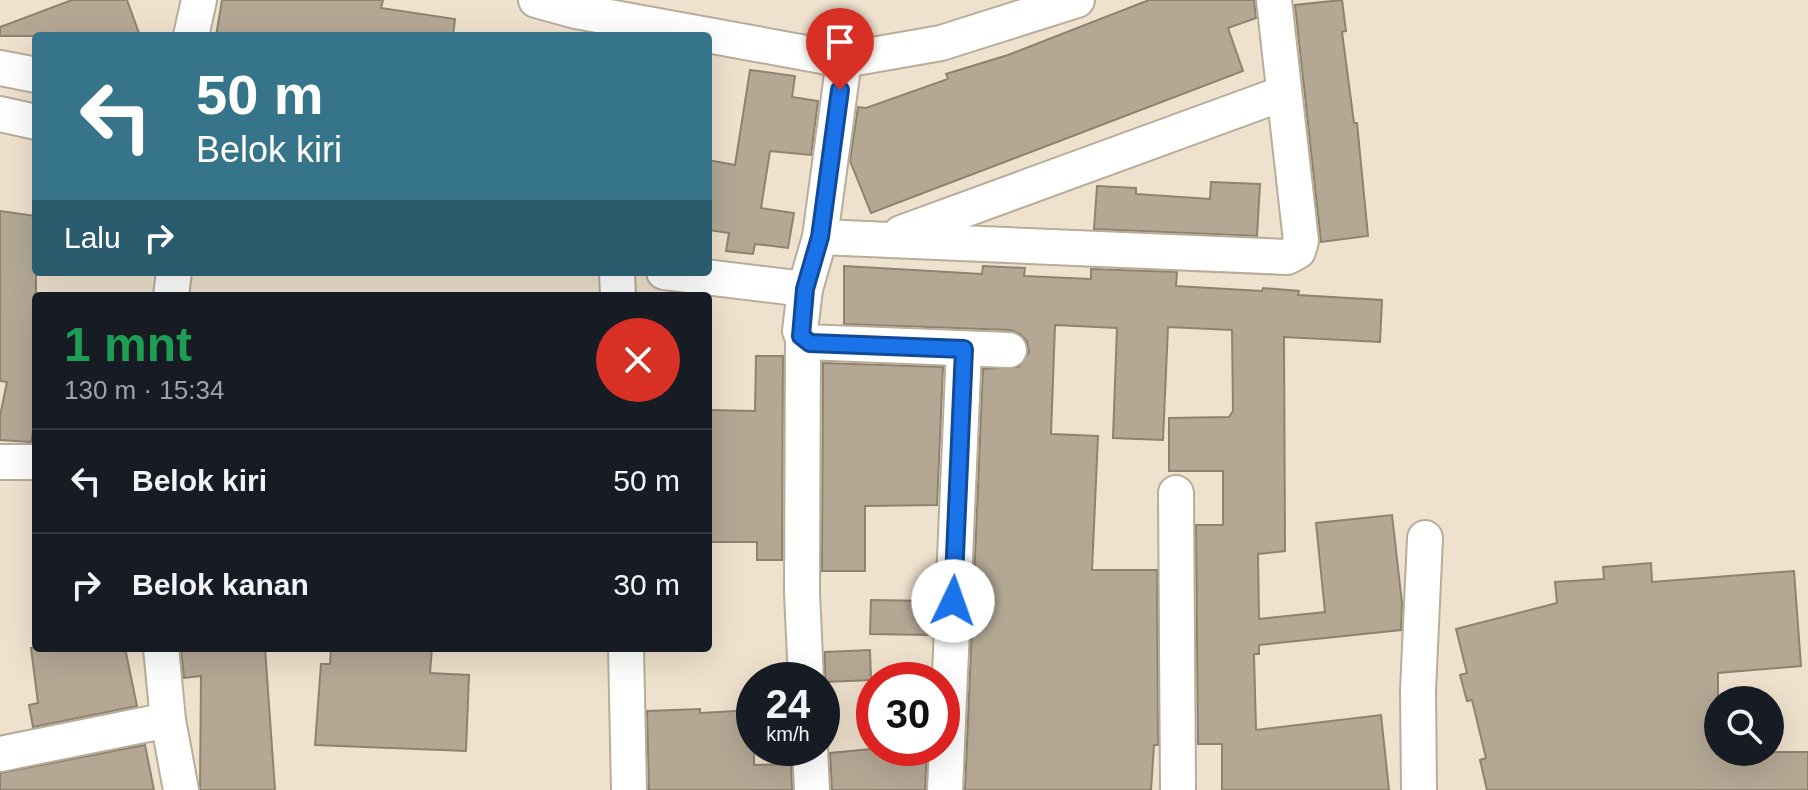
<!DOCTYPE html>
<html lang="id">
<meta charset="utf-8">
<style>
:root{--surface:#171b24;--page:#20242c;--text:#f1f3f6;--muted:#9ea1a6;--line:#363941}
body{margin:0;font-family:Helvetica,sans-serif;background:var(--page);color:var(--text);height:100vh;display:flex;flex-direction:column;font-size:30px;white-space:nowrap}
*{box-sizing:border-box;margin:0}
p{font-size:26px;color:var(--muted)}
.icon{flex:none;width:44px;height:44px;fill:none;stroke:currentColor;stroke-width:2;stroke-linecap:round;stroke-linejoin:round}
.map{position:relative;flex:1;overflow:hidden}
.drawer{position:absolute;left:32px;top:292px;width:680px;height:360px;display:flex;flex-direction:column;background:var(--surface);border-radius:8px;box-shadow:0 8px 32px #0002}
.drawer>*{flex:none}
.top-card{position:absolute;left:32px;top:32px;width:680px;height:244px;border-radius:8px;box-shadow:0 8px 32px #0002;background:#357489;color:#fff;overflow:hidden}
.controls{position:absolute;left:1704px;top:686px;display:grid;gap:16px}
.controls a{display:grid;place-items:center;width:80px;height:80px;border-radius:50%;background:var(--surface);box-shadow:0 8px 32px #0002;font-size:40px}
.speed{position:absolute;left:736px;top:662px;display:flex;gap:16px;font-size:40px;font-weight:700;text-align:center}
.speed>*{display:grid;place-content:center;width:104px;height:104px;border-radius:50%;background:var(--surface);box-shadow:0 8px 32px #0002;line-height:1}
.speed small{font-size:20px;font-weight:400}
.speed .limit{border:12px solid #d22;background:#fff;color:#111}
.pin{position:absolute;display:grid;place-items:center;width:68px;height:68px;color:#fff;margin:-82px -34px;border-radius:50% 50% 50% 0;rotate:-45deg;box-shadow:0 0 8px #0007}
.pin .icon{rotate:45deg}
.me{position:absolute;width:88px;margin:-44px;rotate:3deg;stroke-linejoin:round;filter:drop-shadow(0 0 6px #0008)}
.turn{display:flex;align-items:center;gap:28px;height:168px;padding:0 32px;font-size:36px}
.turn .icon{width:104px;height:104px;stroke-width:2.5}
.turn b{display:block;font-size:56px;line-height:68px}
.then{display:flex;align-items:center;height:76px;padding:0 32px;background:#0003;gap:16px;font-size:30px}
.round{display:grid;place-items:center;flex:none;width:84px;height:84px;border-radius:42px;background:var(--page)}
.overview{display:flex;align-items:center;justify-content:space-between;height:136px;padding:0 32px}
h1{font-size:48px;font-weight:700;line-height:60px;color:#1e9e55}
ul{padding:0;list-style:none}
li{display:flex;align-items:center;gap:24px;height:104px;padding:0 32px;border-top:2px solid var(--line)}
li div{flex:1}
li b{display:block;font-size:30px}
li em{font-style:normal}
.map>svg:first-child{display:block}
</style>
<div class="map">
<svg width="1808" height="790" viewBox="0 0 1808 790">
<rect width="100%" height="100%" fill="#eee1cd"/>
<g fill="#b4a895" stroke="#8e8270" stroke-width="2">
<path d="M72,0H127L140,36H0V27Z"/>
<path d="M222,0H383L381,8L455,19L453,36H216Z"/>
<path d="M1149,0H1254L1256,18L1228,28L1243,71L871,213L850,161L858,107L866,108L948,79L946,74L1008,55Z"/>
<path d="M1342,0L1346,31L1342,32L1354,123H1357L1368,236L1321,242L1295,5Z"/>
<path d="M750,70L795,76L792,97L818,101L811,155L770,151L761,208L794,213L788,248L755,244L753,254L726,251L729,233L708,230V160L735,165Z"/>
<path d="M1211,182L1260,184L1257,236L1094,229L1097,186L1136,188V194L1210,199Z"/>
<path d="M0,211L36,216V417L31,442L0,440V416L7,382L0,381Z"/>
<path d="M844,266L982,274L983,266L1025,268L1024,276L1091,279V269L1177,272L1176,286L1262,291L1263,288L1299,291L1298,295L1382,300L1380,342L1284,337L1285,551L1258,554L1259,619L1325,612L1316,523L1392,515L1402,603L1401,630L1259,645V654H1254L1256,730L1381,715L1389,790H1222V744H1198L1196,525H1223V471H1169V418L1229,417L1233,411L1232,330L1168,327L1163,440L1113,438L1117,328L1055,325L1051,434L1098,436L1092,570H1157L1158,745H1154L1151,790H965L983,369L1019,367L1029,352L1027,341L1020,334L1010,330L844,324Z"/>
<path d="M756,356H783L782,560H757V542H708V410L755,411Z"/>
<path d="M823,363L943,367L937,505L865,506V571H822Z"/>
<path d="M1651,563L1652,582L1794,571L1801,666L1718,673V752H1808V790H1487L1480,760L1486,758L1472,700L1467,701L1460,675L1467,673L1456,629L1557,603L1555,582L1604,579L1603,567Z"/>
<path d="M871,600L933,601L932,635L870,634Z"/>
<path d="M31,648H125L137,706L33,727L29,705L38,703Z"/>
<path d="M181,648H265L275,790H200L201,676L184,678Z"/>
<path d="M331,648H432L430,673L469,675L466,751L315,745L321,664H330Z"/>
<path d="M870,650L871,680L825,682V652Z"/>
<path d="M700,709V713L754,710V765L791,764L792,790H649L647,711Z"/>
<path d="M145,745L154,790H0V773Z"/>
<path d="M882,748H927L925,790H832L830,753Z"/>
</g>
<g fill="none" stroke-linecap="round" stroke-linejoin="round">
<defs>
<g id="minor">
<path d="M536,0L576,11L844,60"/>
<path d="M191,36L199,0"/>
<path d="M0,68L36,75"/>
<path d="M0,114L36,122"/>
<path d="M901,233L1284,93"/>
<path d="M820,237L1287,257L1298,251L1301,241L1274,0"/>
<path d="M617,272L618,296"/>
<path d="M664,272L805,289L820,237L844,60L941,43L1077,0"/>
<path d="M805,289L800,331L805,342L1009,350"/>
<path d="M171,296L174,272"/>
<path d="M803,339L802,593L806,680"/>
<path d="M0,462H36"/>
<path d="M1176,493L1178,790"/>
<path d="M161,648L168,720L181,790"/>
<path d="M626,648L629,790"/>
<path d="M810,748L812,790"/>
<path d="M0,754L168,720"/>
<path d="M945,790L964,349"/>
<path d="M1419,790L1418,690L1425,538"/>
</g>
</defs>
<use href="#minor" stroke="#b9ac99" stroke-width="38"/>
<use href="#minor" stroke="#fff" stroke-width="34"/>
</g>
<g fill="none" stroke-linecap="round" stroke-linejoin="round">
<defs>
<path id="route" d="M840,90L820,237L805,289L801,336L810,343L964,349L953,601"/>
</defs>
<use href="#route" stroke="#114b97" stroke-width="20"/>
<use href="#route" stroke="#1a73e8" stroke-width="14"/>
</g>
</svg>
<div class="controls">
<a><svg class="icon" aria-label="search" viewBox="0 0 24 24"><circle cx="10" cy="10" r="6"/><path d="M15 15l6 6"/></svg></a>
</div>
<div class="speed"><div>24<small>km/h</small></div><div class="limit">30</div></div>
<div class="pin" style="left:840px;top:90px;background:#d93025"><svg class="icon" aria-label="arrive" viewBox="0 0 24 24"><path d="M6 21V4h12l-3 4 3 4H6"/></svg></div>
<svg class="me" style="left:953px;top:601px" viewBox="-20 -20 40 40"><circle r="19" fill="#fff"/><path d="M0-13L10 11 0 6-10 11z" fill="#1a73e8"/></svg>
<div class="top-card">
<div class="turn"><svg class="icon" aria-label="left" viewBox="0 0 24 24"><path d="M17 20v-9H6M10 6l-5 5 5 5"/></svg><div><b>50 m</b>Belok kiri</div></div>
<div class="then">Lalu<svg class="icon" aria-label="right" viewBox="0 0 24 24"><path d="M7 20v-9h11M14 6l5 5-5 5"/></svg></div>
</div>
<section class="drawer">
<div class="overview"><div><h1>1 mnt</h1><p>130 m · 15:34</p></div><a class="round" style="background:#d93025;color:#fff"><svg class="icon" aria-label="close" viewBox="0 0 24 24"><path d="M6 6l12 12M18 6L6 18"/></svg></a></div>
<ul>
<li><svg class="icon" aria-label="left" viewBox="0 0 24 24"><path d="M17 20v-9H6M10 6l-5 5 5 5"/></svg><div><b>Belok kiri</b></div><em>50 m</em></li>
<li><svg class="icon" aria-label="right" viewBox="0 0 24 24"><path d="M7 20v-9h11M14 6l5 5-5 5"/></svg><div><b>Belok kanan</b></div><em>30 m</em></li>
</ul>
</section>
</div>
